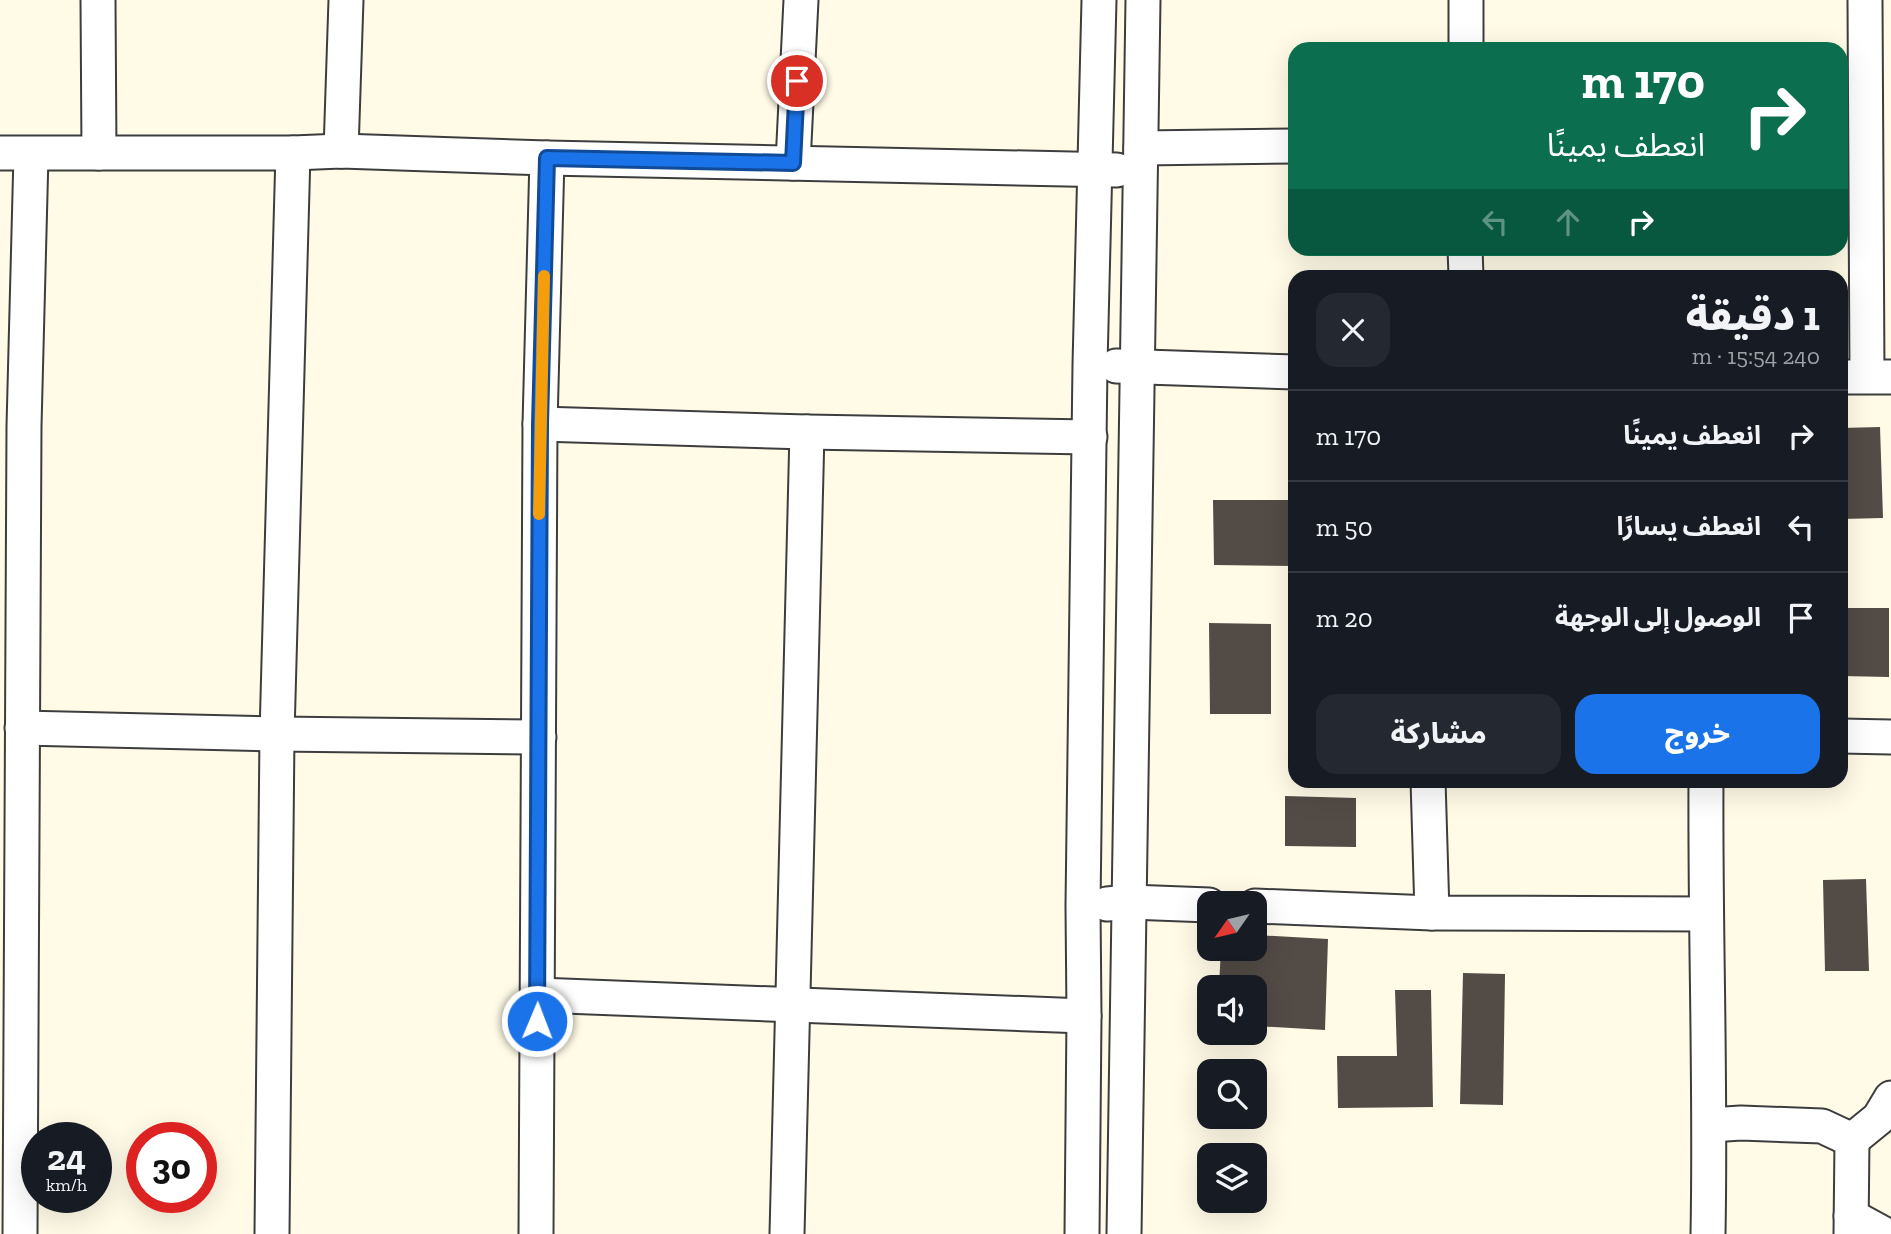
<!DOCTYPE html>
<html lang="ar">
<meta charset="utf-8">
<style>
:root{--surface:#171b24;--page:#242831;--text:#f1f3f6;--muted:#9ea1a6;--line:#363941;--accent:#1a73e8}
body{margin:0;font-family:"Zilla Slab","Noto Sans Arabic",serif;background:var(--page);color:var(--text);direction:rtl;height:100vh;display:flex;flex-direction:column;font-size:26px;white-space:nowrap}
*{box-sizing:border-box;margin:0}
p{font-size:23px;color:var(--muted)}
.icon{flex:none;width:38px;height:38px;fill:none;stroke:currentColor;stroke-width:2;stroke-linecap:round;stroke-linejoin:round}
.map{position:relative;flex:1;overflow:hidden;direction:ltr}
.panel{position:absolute;left:1288px;top:270px;width:560px;height:518px;display:flex;flex-direction:column;background:var(--surface);border-radius:21px;box-shadow:0 7px 28px #0002;direction:rtl}
.panel>*{flex:none}
.banner{position:absolute;left:1288px;top:42px;width:560px;height:214px;border-radius:21px;box-shadow:0 7px 28px #0002;direction:rtl;background:#0b6e4f;color:#fff;overflow:hidden}
.needle{width:46px;rotate:236deg}
.buttons{position:absolute;left:1197px;top:891px;display:grid;gap:14px}
.buttons a{display:grid;place-items:center;width:70px;height:70px;border-radius:14px;background:var(--surface);box-shadow:0 7px 28px #0002;font-size:35px}
.speed{position:absolute;left:21px;top:1122px;display:flex;gap:14px;font-size:35px;font-weight:700;text-align:center}
.speed>*{display:grid;place-content:center;width:91px;height:91px;border-radius:50%;background:var(--surface);box-shadow:0 7px 28px #0002;line-height:1}
.speed small{font-size:18px;font-weight:400}
.speed .limit{border:10px solid #d22;background:#fff;color:#111}
.pin{position:absolute;display:grid;place-items:center;width:60px;height:60px;color:#fff;margin:-30px;border:4px solid #fff;border-radius:50%;box-shadow:0 2px 7px #0007}
.me{position:absolute;width:77px;margin:-38px;rotate:1deg;stroke-linejoin:round;filter:drop-shadow(0 0 5px #0008)}
.turn{display:flex;align-items:center;gap:24px;height:147px;padding:0 28px;font-size:32px}
.turn .icon{width:91px;height:91px;stroke-width:2.5}
.turn b{display:block;font-size:49px;line-height:60px}
.lanes{display:flex;align-items:center;height:66px;padding:0 28px;background:#0003;justify-content:center;gap:35px;direction:ltr}
.lanes .off{opacity:.35}
.round{display:grid;place-items:center;flex:none;width:74px;height:74px;border-radius:21px;background:var(--page)}
.headline{display:flex;align-items:center;justify-content:space-between;height:119px;padding:0 28px}
h1{font-size:42px;font-weight:800;line-height:52px}
.primary-button{display:flex;gap:14px;margin-top:auto;padding:14px 28px}
.primary-button a{flex:1;height:80px;border-radius:21px;background:var(--accent);color:#fff;font-size:28px;font-weight:800;line-height:80px;text-align:center}
.primary-button a+a{background:var(--page);color:var(--text)}
ul{padding:0;list-style:none}
li{display:flex;align-items:center;gap:21px;height:91px;padding:0 28px;border-top:2px solid var(--line)}
li div{flex:1}
li b{display:block;font-size:26px}
li em{font-style:normal}
.map>svg:first-child{display:block}
</style>
<div class="map">
<svg width="1891" height="1234" viewBox="0 0 1891 1234">
<rect width="100%" height="100%" fill="#fffbe7"/>
<g fill="#524b46">
<path d="M1880,427L1883,518L1841,519V428Z"/>
<path d="M1213,500H1294V566L1214,565Z"/>
<path d="M1841,608H1889V677L1841,676Z"/>
<path d="M1209,623L1271,624V714H1210Z"/>
<path d="M1285,796L1356,798V847L1285,846Z"/>
<path d="M1866,879L1869,971H1825L1823,880Z"/>
<path d="M1255,935L1328,939L1325,1030L1255,1026V987H1219L1221,948H1255Z"/>
<path d="M1463,973L1505,974L1503,1105L1460,1104Z"/>
<path d="M1395,990H1431L1433,1107L1338,1108L1337,1056H1397Z"/>
</g>
<g fill="none" stroke-linecap="round" stroke-linejoin="round">
<defs>
<g id="minor">
<path d="M98,0L99,153"/>
<path d="M1865,0L1867,376"/>
<path d="M1466,49V0"/>
<path d="M1141,148L1295,146"/>
<path d="M341,151L346,0"/>
<path d="M0,153H293L341,151L547,158L1117,170"/>
<path d="M793,163L801,0"/>
<path d="M1465,248L1466,276"/>
<path d="M1116,366L1295,372"/>
<path d="M1841,377H1891"/>
<path d="M540,424L807,432L1090,437"/>
<path d="M22,728L277,734L539,737"/>
<path d="M1841,736L1891,737"/>
<path d="M1428,780L1432,913"/>
<path d="M1706,780C1705,932 1711,1083 1708,1234"/>
<path d="M1107,904L1130,902L1209,905"/>
<path d="M1255,906L1432,913L1705,914"/>
<path d="M538,995L1084,1016"/>
<path d="M1710,1125L1741,1123L1822,1126L1852,1140"/>
<path d="M1852,1140L1879,1118L1891,1098"/>
<path d="M1851,1216L1884,1234"/>
<path d="M20,1234L24,426L31,155"/>
<path d="M272,1234L277,734L293,153"/>
<path d="M536,1234L540,424L547,158"/>
<path d="M787,1234L807,432"/>
<path d="M1082,1234L1084,1016L1083,906L1090,365L1099,0"/>
<path d="M1124,1234L1143,0"/>
<path d="M1851,1234L1852,1140"/>
</g>
</defs>
<use href="#minor" stroke="#3d3d3d" stroke-width="37"/>
<use href="#minor" stroke="#fff" stroke-width="33"/>
</g>
<g fill="none" stroke-linecap="round" stroke-linejoin="round">
<defs>
<path id="route" d="M537,1021L540,424L547,158L793,163L797,81"/>
</defs>
<use href="#route" stroke="#114b97" stroke-width="18"/>
<use href="#route" stroke="#1a73e8" stroke-width="12"/>
<path stroke="#f59e0b" stroke-width="12" d="M539,514L544,276"/>
</g>
</svg>
<div class="buttons">
<a><svg class="needle" viewBox="-14 -14 28 28"><path d="M0-13l5 13h-10z" fill="#e53935"/><path d="M0 13l5-13h-10z" fill="#9ea1a6"/></svg></a>
<a><svg class="icon" aria-label="sound" viewBox="0 0 24 24"><path d="M4 9h4l5-4v14l-5-4H4zM17 9q2 3 0 6"/></svg></a>
<a><svg class="icon" aria-label="search" viewBox="0 0 24 24"><circle cx="10" cy="10" r="6"/><path d="M15 15l6 6"/></svg></a>
<a><svg class="icon" aria-label="layers" viewBox="0 0 24 24"><path d="M12 4l9 5-9 5-9-5zM3 14l9 5 9-5"/></svg></a>
</div>
<div class="speed"><div>24<small>km/h</small></div><div class="limit">30</div></div>
<div class="pin" style="left:797px;top:81px;background:#d93025"><svg class="icon" aria-label="arrive" viewBox="0 0 24 24"><path d="M6 21V4h12l-3 4 3 4H6"/></svg></div>
<svg class="me" style="left:537px;top:1021px" viewBox="-20 -20 40 40"><circle r="17" fill="#1a73e8" stroke="#fff" stroke-width="3"/><path d="M0-11L8 9 0 5-8 9z" fill="#fff"/></svg>
<div class="banner">
<div class="turn"><svg class="icon" aria-label="right" viewBox="0 0 24 24"><path d="M7 20v-9h11M14 6l5 5-5 5"/></svg><div><b>170 m</b>انعطف يمينًا</div></div>
<div class="lanes"><svg class="icon off" aria-label="left" viewBox="0 0 24 24"><path d="M17 20v-9H6M10 6l-5 5 5 5"/></svg><svg class="icon off" aria-label="ahead" viewBox="0 0 24 24"><path d="M12 20V5M6 11l6-6 6 6"/></svg><svg class="icon" aria-label="right" viewBox="0 0 24 24"><path d="M7 20v-9h11M14 6l5 5-5 5"/></svg></div>
</div>
<section class="panel">
<div class="headline"><div><h1>1 دقيقة</h1><p>240 m · 15:54</p></div><a class="round"><svg class="icon" aria-label="close" viewBox="0 0 24 24"><path d="M6 6l12 12M18 6L6 18"/></svg></a></div>
<ul>
<li><svg class="icon" aria-label="right" viewBox="0 0 24 24"><path d="M7 20v-9h11M14 6l5 5-5 5"/></svg><div><b>انعطف يمينًا</b></div><em>170 m</em></li>
<li><svg class="icon" aria-label="left" viewBox="0 0 24 24"><path d="M17 20v-9H6M10 6l-5 5 5 5"/></svg><div><b>انعطف يسارًا</b></div><em>50 m</em></li>
<li><svg class="icon" aria-label="arrive" viewBox="0 0 24 24"><path d="M6 21V4h12l-3 4 3 4H6"/></svg><div><b>الوصول إلى الوجهة</b></div><em>20 m</em></li>
</ul>
<div class="primary-button"><a>خروج</a><a>مشاركة</a></div>
</section>
</div>
